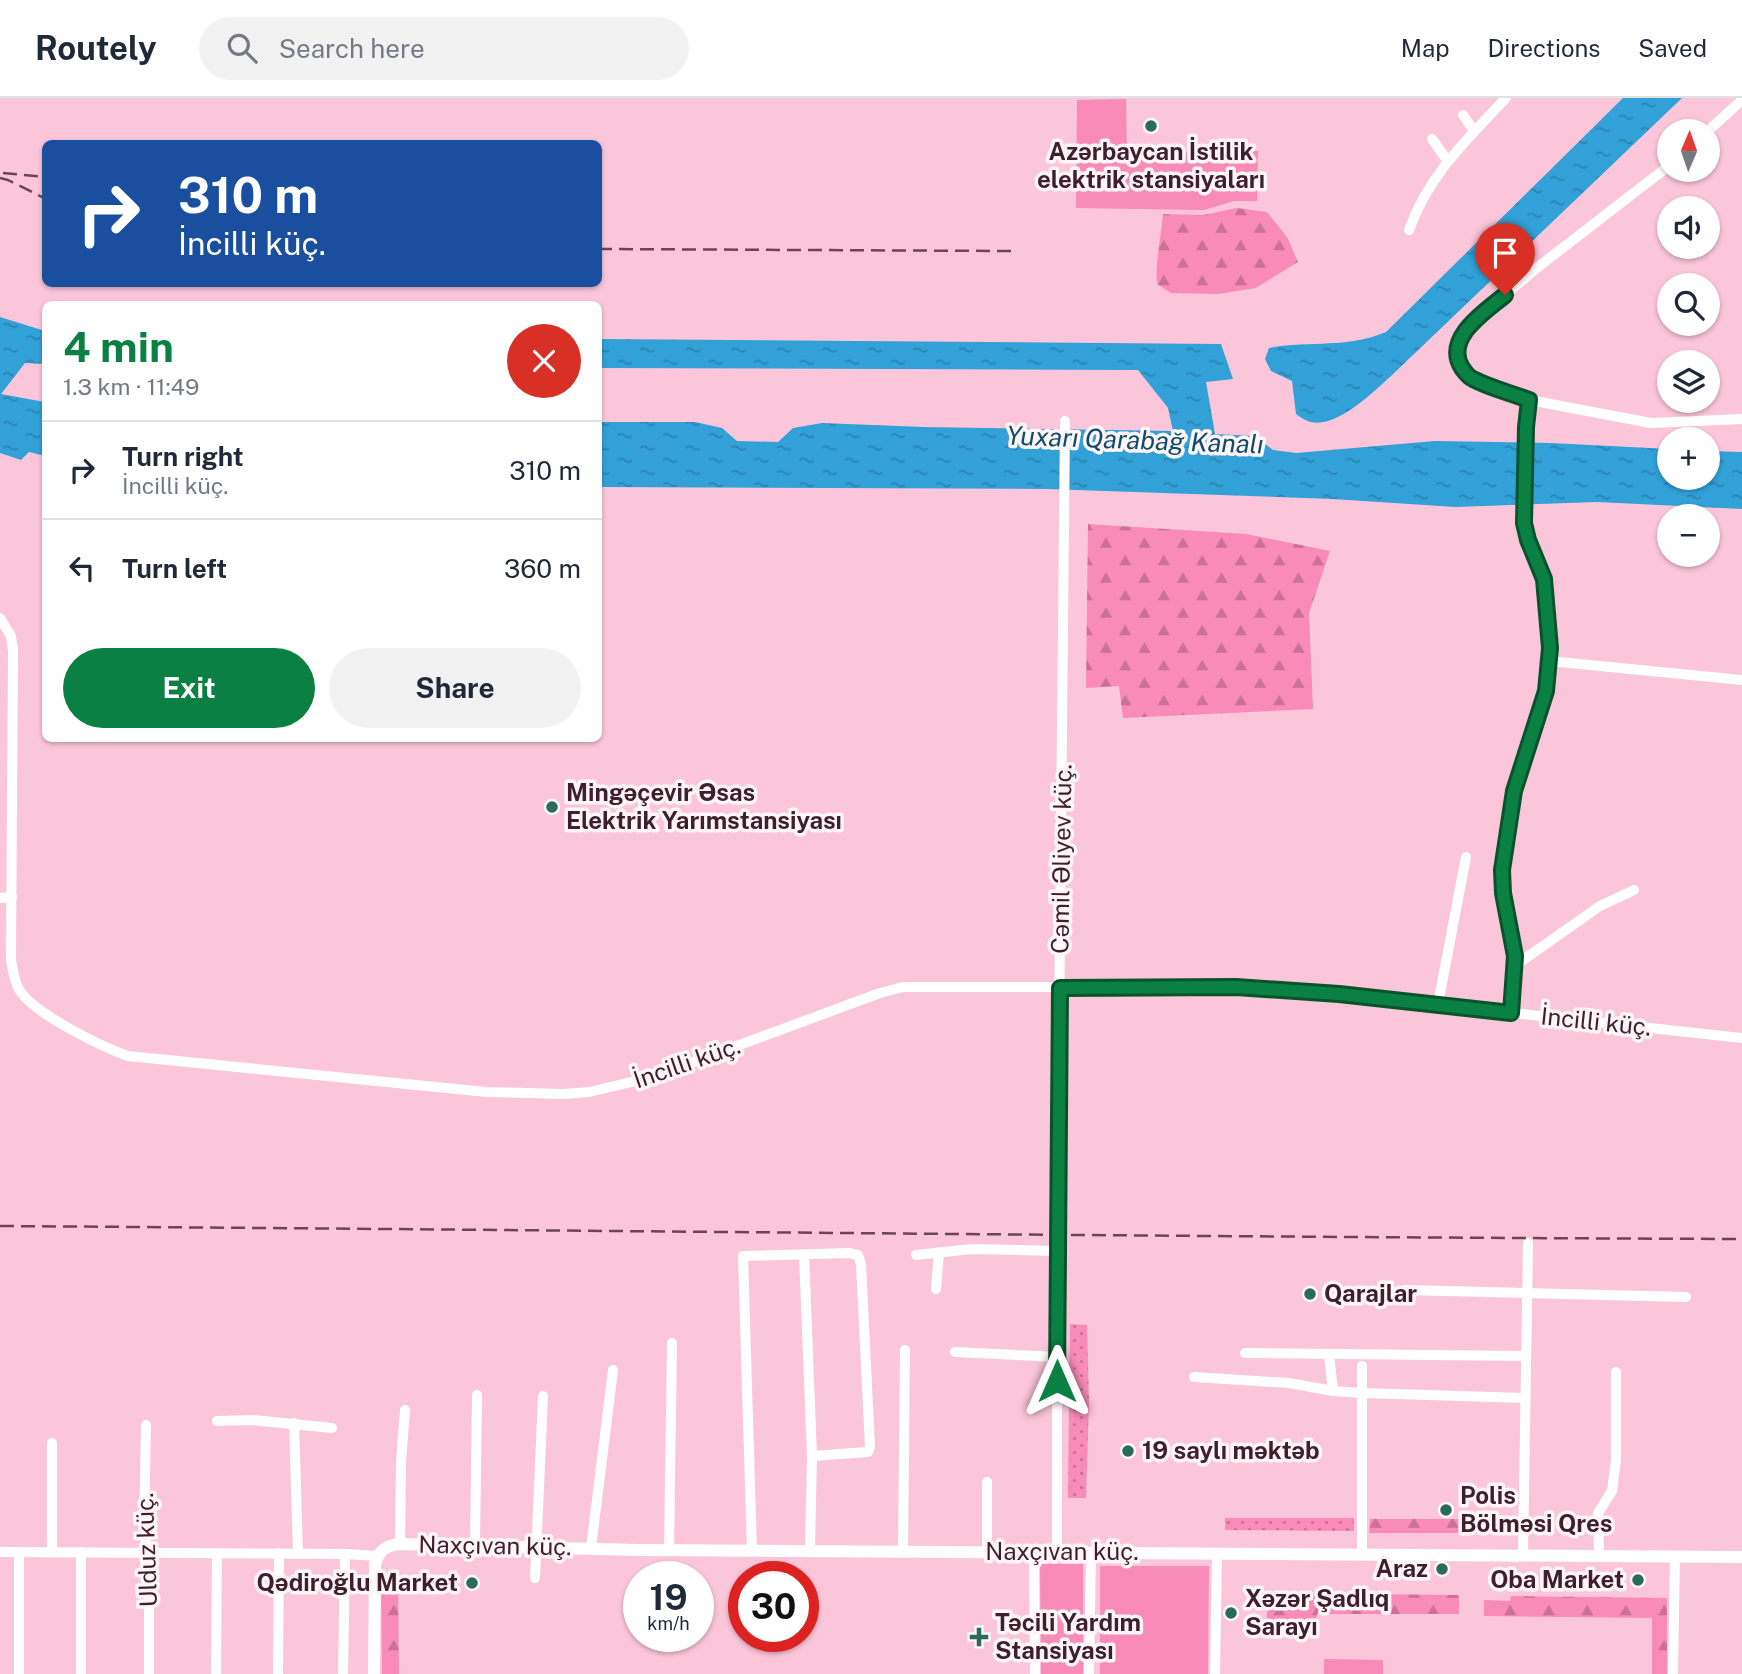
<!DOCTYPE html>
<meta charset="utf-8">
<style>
:root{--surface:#fff;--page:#f2f2f3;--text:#1f2937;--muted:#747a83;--line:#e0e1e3;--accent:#0b8043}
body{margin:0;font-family:"Public Sans",sans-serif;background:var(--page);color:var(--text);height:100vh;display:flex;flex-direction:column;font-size:26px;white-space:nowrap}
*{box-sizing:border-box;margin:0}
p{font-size:23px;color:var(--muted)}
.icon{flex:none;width:38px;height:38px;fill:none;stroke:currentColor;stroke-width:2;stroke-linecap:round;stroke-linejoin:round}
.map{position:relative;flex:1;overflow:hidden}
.details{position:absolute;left:42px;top:203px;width:560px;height:441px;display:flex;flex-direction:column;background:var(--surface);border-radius:10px;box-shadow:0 2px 5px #0004}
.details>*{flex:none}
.guide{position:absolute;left:42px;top:42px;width:560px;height:147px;border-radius:10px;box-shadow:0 2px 5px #0004;background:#1a4fa0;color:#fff;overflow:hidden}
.needle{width:46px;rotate:2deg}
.fabs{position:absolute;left:1657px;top:21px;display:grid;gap:14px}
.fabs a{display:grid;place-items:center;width:63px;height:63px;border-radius:50%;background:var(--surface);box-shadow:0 2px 5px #0004;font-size:35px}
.speed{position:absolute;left:623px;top:1463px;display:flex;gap:14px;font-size:35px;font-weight:700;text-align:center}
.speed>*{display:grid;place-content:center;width:91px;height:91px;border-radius:50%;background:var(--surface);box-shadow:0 2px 5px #0004;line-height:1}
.speed small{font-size:18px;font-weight:400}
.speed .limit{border:10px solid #d22;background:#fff;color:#111}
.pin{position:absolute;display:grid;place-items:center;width:60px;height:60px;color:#fff;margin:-72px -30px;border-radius:50% 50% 50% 0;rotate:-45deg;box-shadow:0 0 7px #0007}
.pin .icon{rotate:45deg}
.me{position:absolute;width:77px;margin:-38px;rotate:0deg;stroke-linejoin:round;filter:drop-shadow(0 0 5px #0008)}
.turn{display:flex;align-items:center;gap:24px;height:147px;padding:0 21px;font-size:32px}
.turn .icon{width:91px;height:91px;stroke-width:2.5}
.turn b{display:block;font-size:49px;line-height:60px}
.round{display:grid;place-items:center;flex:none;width:74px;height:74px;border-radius:37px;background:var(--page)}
.overview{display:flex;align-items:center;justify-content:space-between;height:119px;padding:0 21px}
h1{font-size:42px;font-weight:700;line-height:52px;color:var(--accent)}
.button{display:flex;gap:14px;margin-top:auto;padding:14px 21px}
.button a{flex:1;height:80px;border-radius:42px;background:var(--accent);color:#fff;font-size:28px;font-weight:700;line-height:80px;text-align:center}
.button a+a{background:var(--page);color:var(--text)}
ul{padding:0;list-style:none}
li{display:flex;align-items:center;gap:21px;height:98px;padding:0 21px;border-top:2px solid var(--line)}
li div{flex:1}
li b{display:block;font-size:26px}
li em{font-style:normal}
header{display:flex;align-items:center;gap:42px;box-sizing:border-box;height:98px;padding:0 35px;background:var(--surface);border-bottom:2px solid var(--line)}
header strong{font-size:33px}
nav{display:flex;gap:38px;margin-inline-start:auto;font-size:24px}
.search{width:490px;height:63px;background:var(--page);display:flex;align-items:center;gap:18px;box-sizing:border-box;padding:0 24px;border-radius:38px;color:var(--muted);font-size:26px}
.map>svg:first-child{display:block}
</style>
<header>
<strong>Routely</strong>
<div class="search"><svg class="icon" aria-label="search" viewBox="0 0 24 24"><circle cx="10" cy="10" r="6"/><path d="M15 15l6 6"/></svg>Search here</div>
<nav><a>Map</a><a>Directions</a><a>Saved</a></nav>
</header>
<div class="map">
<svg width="1742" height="1576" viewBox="0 0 1742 1576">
<defs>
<pattern id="grass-dots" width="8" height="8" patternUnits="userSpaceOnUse" patternTransform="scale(1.75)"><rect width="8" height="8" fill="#f88bb7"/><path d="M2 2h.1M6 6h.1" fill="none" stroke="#ca7195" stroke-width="1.8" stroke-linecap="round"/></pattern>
<pattern id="forest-firs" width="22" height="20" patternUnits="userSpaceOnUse" patternTransform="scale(1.75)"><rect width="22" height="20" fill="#f88bb7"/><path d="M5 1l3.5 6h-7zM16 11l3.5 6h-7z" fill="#ca7195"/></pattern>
<pattern id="water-ripples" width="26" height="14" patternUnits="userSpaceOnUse" patternTransform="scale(1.75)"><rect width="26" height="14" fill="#31a1d8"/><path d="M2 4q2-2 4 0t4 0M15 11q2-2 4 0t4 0" fill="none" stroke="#2b83b0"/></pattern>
</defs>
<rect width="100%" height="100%" fill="#fbc6d9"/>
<g fill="url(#grass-dots)">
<path d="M1070,1226L1087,1227L1089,1303L1086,1400H1068Z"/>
<path d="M1225,1420H1354V1433L1225,1432Z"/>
</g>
<g fill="url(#forest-firs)">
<path d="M1237,110L1267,114L1287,139L1298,164L1256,190L1218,196L1171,195L1157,186C1155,163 1161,140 1163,116L1203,117Z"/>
<path d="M1088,426L1246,436L1330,453L1309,515L1313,611L1123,620L1119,588L1086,590Z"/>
<path d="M1370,1421H1510V1435H1369Z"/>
<path d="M381,1476L398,1477L399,1576H382Z"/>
<path d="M1256,1495L1459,1497V1516H1317L1315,1537L1267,1536V1512H1255Z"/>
<path d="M1511,1498L1667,1500V1576H1652V1520L1484,1518V1502L1510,1503Z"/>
</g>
<g fill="#f88bb7">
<path d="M1126,1L1127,56L1258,53L1257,103H1234L1204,112L1076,110L1077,2Z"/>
<path d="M1040,1466H1083V1576H1041Z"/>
<path d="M1100,1468H1209L1208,1576H1100Z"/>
<path d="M1324,1561L1383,1562V1576H1324Z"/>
</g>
<g fill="url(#water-ripples)">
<path d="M1623,0H1682L1391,278C1372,295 1337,330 1311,324C1306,323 1300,319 1296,316L1292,283L1271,273L1265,261L1269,250C1311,242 1346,251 1386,234Z"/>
<path d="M0,219L45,233V266L25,265L1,296L45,304V358L29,354L21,362L0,355Z"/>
<path d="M599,241L1221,246L1233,281L1206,284L1215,336L1255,338L1273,352L1296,355L1435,343L1551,345L1669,351L1670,380H1708V353L1742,354V411L1597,404L1455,409L1333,401L1047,391L599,389V324H695L722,330L737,343L778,344L793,330L822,325L923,329L1173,333L1168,310L1138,272L599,270Z"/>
</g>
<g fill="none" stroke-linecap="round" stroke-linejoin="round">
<g stroke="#fff" stroke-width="10">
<path d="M1463,17L1474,33"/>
<path d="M1708,33L1742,2"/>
<path d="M1432,41L1447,62"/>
<path d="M1670,67L1538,169L1471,226L1462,238L1458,250L1460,267L1470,280L1529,302L1651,325L1742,321"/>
<path d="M1409,132C1428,78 1467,41 1506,0"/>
<path d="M0,520L11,538L13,552L11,862C13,872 14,884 20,893C35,916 102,949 128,958L486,994L564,996L589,994L653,979L880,895L903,889H1236L1339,896L1742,940"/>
<path d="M1549,563L1742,582"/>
<path d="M0,800L12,799"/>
<path d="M1516,867L1600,808L1634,792"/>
<path d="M1438,906L1466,759"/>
<path d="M1511,915L1516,867L1503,795L1502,772L1514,693L1546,593L1550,550L1544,481L1528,441L1524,425L1526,329L1529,302"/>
<path d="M804,1156L812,1358L810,1452"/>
<path d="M916,1157L972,1151L1057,1153"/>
<path d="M936,1191L939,1154"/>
<path d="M1404,1192L1686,1199"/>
<path d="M955,1254L1057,1259"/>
<path d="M1245,1255L1526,1258"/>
<path d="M1329,1256L1333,1293"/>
<path d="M1362,1268V1456"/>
<path d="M1194,1279L1289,1285L1333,1293L1362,1295L1525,1300"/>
<path d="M217,1323L253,1322L332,1330"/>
<path d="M294,1325L298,1455"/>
<path d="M146,1327L144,1430L149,1470V1576"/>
<path d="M987,1384V1454"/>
<path d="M400,1446L401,1364L405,1312"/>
<path d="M475,1448L477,1297"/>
<path d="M591,1450L613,1272"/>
<path d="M669,1452L672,1245"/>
<path d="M52,1453V1345"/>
<path d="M752,1453L743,1158L849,1155L858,1157L861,1166L870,1349L868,1354L812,1358"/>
<path d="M903,1453L905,1252"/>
<path d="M0,1454L345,1456L377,1458"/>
<path d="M1057,1454V1138L1065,323"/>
<path d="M1034,1455L1035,1576"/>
<path d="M1523,1457L1528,1145"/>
<path d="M1599,1458L1598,1415L1612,1393L1616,1362V1274"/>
<path d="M535,1480L543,1298"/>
<path d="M19,1576V1454"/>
<path d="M81,1576V1454"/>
<path d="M216,1576L217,1455"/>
<path d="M278,1576L279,1455"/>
<path d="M343,1576L345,1456"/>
<path d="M1089,1576L1091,1454"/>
<path d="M1215,1576L1217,1455"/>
<path d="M1673,1576L1675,1459"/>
</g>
<path stroke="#fff" stroke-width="12" d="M374,1576L375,1467C378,1453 386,1447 400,1446L638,1452L1742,1459"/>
<g stroke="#6b4554" stroke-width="2.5" stroke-dasharray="14 7" stroke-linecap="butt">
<path d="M3,75L46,79"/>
<path d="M0,80L8,82L46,101"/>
<path d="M598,151L1011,153"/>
<path d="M0,1128C581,1132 1161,1139 1742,1141"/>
</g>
</g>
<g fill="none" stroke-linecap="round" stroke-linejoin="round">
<defs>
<path id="route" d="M1057,1283L1060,890L1236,889L1339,896L1511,915L1515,858L1503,795L1502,772L1514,693L1546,593L1550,550L1544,481L1528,442L1524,425L1526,329L1529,302C1511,295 1490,290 1473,281C1468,279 1465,274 1462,270C1443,240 1486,213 1505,197"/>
</defs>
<use href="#route" stroke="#07532c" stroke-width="18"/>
<use href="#route" stroke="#0b8043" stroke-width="12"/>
</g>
<g fill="#2a6c5c" stroke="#fef5f8" stroke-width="2.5">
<circle cx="1151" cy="28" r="7"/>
<circle cx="552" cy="709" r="7"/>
<circle cx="1310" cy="1196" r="7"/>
<circle cx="1128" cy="1353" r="7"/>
<circle cx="1446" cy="1412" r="7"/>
<circle cx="1442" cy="1471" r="7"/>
<circle cx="1638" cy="1482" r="7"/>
<circle cx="472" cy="1485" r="7"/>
<circle cx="1231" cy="1515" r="7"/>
<path d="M975.5 1528.5h7v7h7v7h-7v7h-7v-7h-7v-7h7z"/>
</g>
<g text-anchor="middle" stroke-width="7" stroke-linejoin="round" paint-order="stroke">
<g font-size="24" font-weight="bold" fill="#401f2d" stroke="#fef5f8" text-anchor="start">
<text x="1151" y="62" text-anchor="middle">Azərbaycan İstilik<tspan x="1151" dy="28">elektrik stansiyaları</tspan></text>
<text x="566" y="703">Mingəçevir Əsas<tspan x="566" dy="28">Elektrik Yarımstansiyası</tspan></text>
<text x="1324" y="1204">Qarajlar</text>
<text x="1142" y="1361">19 saylı məktəb</text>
<text x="1460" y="1406">Polis<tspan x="1460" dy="28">Bölməsi Qres</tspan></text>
<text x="1428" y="1479" text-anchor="end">Araz</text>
<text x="1624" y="1490" text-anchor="end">Oba Market</text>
<text x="458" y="1493" text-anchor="end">Qədiroğlu Market</text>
<text x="1245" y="1509">Xəzər Şadlıq<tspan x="1245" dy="28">Sarayı</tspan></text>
<text x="995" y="1533">Təcili Yardım<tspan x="995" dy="28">Stansiyası</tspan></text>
</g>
<g font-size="24" fill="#401f2d" stroke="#fef5f8">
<text transform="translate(1062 761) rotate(-89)" y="8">Cəmil Əliyev küç.</text>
<text transform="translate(1596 924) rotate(6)" y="8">İncilli küç.</text>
<text transform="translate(687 965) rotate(-19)" y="8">İncilli küç.</text>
<text transform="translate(495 1448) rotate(1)" y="8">Naxçıvan küç.</text>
<text transform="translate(147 1452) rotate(-92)" y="8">Ulduz küç.</text>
<text x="1062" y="1462">Naxçıvan küç.</text>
</g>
<g font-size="26" font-style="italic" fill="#104b68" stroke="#fef5f8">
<text transform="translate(1135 342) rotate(2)" y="9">Yuxarı Qarabağ Kanalı</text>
</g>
</g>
</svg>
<div class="fabs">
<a><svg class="needle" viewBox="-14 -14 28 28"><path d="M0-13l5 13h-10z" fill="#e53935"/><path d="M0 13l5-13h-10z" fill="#747a83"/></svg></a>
<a><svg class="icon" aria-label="sound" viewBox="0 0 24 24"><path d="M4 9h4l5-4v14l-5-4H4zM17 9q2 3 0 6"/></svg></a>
<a><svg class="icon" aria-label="search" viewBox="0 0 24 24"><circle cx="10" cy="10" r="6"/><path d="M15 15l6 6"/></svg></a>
<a><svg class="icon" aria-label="layers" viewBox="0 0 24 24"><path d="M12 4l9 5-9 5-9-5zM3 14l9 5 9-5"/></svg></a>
<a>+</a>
<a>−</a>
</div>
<div class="speed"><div>19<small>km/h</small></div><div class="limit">30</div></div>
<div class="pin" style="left:1505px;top:197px;background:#d93025"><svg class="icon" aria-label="arrive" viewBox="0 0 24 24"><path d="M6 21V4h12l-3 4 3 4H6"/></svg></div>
<svg class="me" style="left:1057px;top:1283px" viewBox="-20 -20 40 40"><path d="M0-17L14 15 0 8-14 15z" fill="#0b8043" stroke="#fff" stroke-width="4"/></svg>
<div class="guide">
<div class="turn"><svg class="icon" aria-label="right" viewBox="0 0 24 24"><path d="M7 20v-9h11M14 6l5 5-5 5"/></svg><div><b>310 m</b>İncilli küç.</div></div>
</div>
<section class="details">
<div class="overview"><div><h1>4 min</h1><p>1.3 km · 11:49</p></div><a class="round" style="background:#d93025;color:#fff"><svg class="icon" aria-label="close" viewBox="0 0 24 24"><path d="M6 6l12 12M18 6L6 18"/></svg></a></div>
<ul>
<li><svg class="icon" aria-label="right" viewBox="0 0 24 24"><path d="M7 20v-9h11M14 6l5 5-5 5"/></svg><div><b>Turn right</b><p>İncilli küç.</p></div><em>310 m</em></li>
<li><svg class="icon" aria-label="left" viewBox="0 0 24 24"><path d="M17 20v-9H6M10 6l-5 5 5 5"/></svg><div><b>Turn left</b></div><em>360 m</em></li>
</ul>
<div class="button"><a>Exit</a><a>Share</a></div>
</section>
</div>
